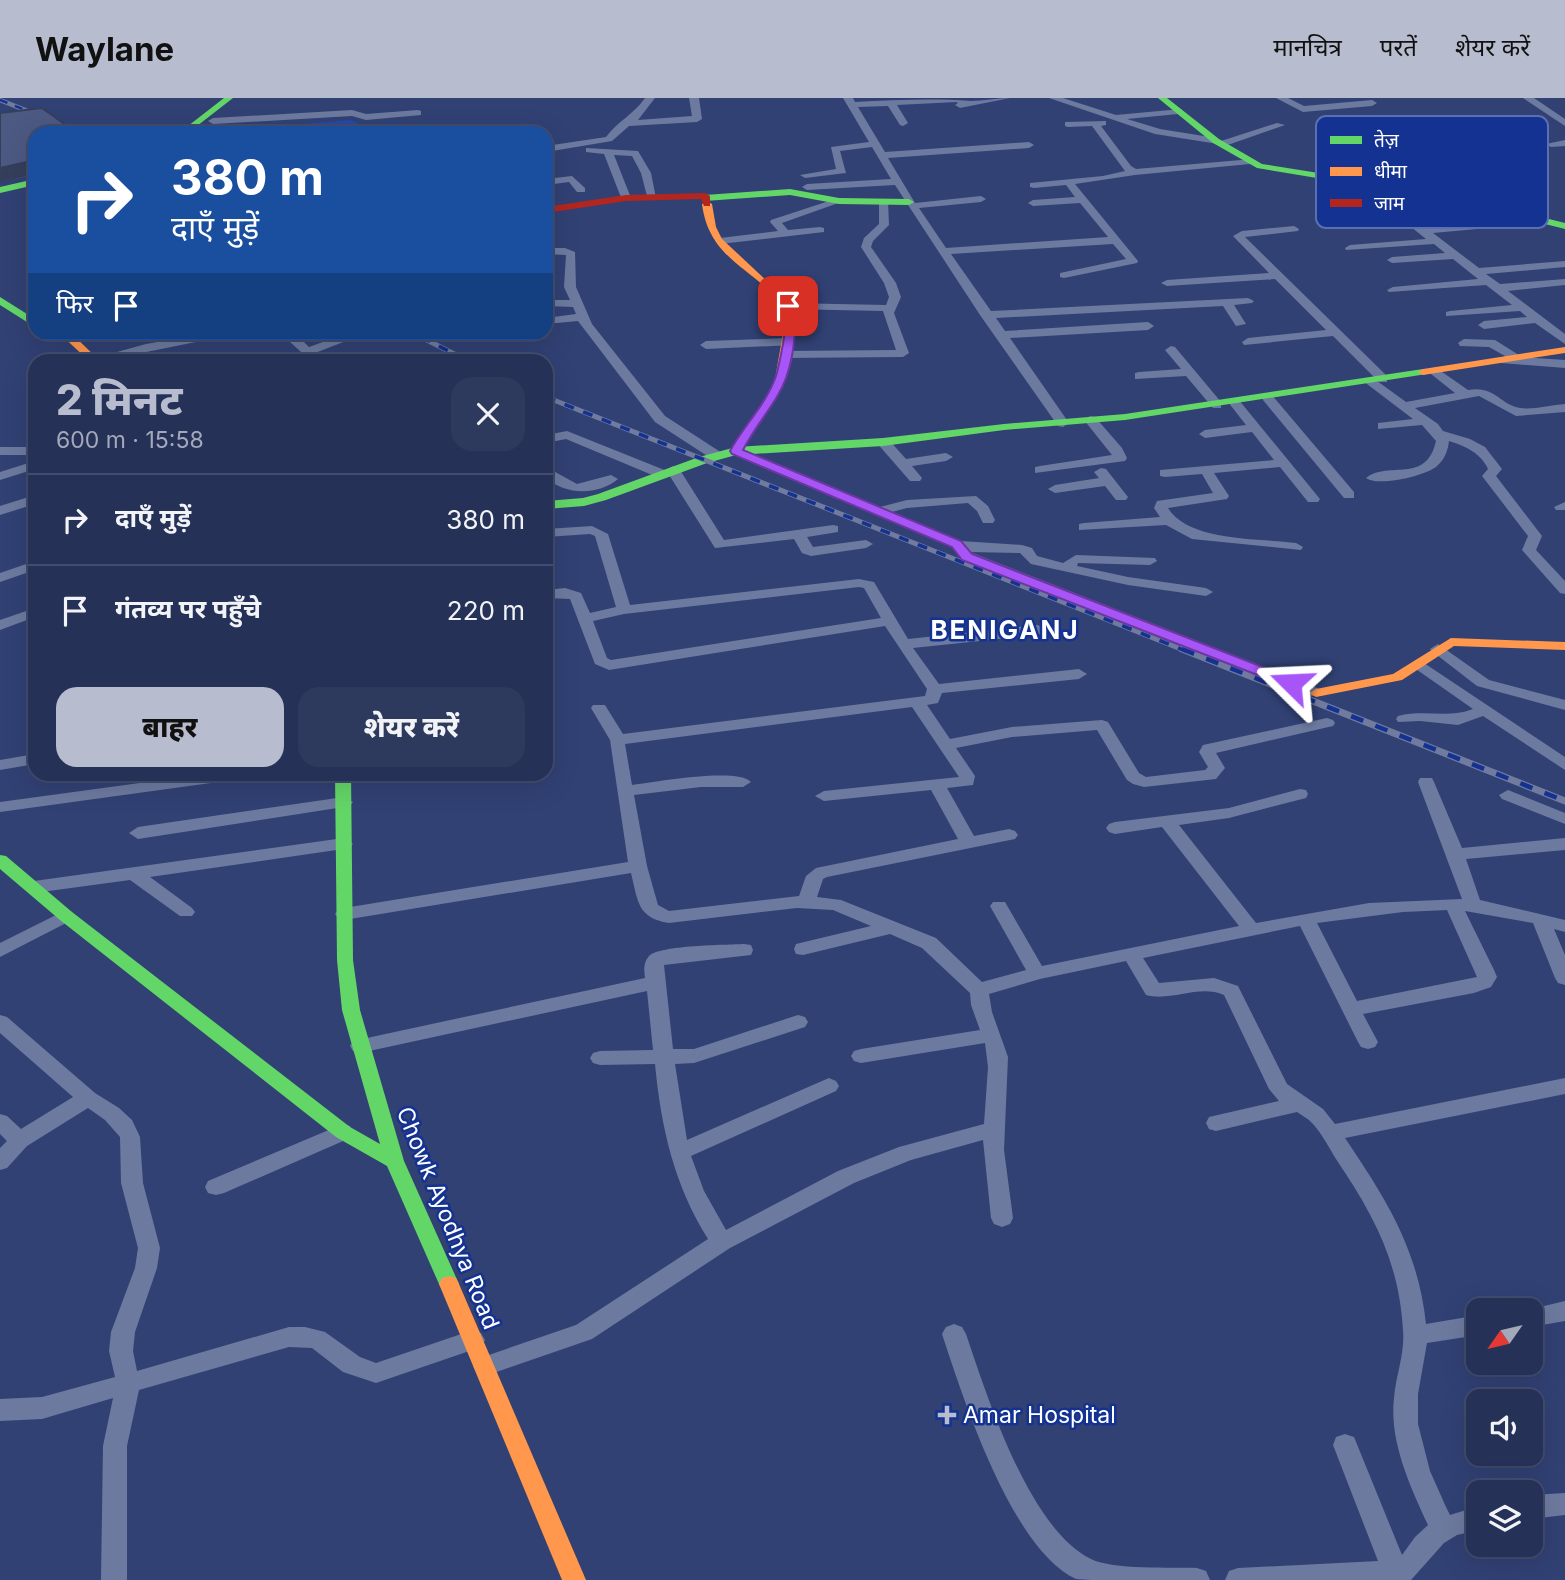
<!DOCTYPE html>
<html lang="hi">
<meta charset="utf-8">
<style>
:root{--surface:#253157;--page:#2d395d;--text:#f1f3f6;--muted:#a3a9ba;--line:#424c6d;--accent:#b7bcce}
body{margin:0;font-family:Inter,"Noto Sans Devanagari",sans-serif;background:var(--page);color:var(--text);height:100vh;display:flex;flex-direction:column;font-size:26px;white-space:nowrap}
*{box-sizing:border-box;margin:0}
p{font-size:23px;color:var(--muted)}
.icon{flex:none;width:38px;height:38px;fill:none;stroke:currentColor;stroke-width:2;stroke-linecap:round;stroke-linejoin:round}
.map{position:relative;flex:1;overflow:hidden}
.panel{position:absolute;left:28px;top:256px;width:525px;height:427px;display:flex;flex-direction:column;background:var(--surface);border-radius:21px;box-shadow:0 7px 28px #0002,0 0 0 2px var(--line)}
.panel>*{flex:none}
.hud{position:absolute;left:28px;top:28px;width:525px;height:214px;border-radius:21px;box-shadow:0 7px 28px #0002,0 0 0 2px var(--line);background:#1a4fa0;color:#fff;overflow:hidden}
.needle{width:46px;rotate:236deg}
.fabs{position:absolute;left:1466px;top:1200px;display:grid;gap:14px}
.fabs a{display:grid;place-items:center;width:77px;height:77px;border-radius:14px;background:var(--surface);box-shadow:0 7px 28px #0002,0 0 0 2px var(--line);font-size:35px}
.pin{position:absolute;display:grid;place-items:center;width:60px;height:60px;color:#fff;margin:-30px;border-radius:14px;box-shadow:0 4px 10px #0006}
.me{position:absolute;width:77px;margin:-38px;rotate:291deg;stroke-linejoin:round;filter:drop-shadow(0 0 5px #0008)}
.turn{display:flex;align-items:center;gap:24px;height:147px;padding:0 28px;font-size:32px}
.turn .icon{width:91px;height:91px;stroke-width:2.5}
.turn b{display:block;font-size:49px;line-height:60px}
.then{display:flex;align-items:center;height:66px;padding:0 28px;background:#0003;gap:14px;font-size:26px}
.round{display:grid;place-items:center;flex:none;width:74px;height:74px;border-radius:21px;background:var(--page)}
.summary{display:flex;align-items:center;justify-content:space-between;height:119px;padding:0 28px}
h1{font-size:42px;font-weight:800;line-height:52px;color:var(--accent)}
.primary-button{display:flex;gap:14px;margin-top:auto;padding:14px 28px}
.primary-button a{flex:1;height:80px;border-radius:21px;background:var(--accent);color:#111;font-size:28px;font-weight:800;line-height:80px;text-align:center}
.primary-button a+a{background:var(--page);color:var(--text)}
ul{padding:0;list-style:none}
li{display:flex;align-items:center;gap:21px;height:91px;padding:0 28px;border-top:2px solid var(--line)}
li div{flex:1}
li b{display:block;font-size:26px}
li em{font-style:normal}
header{display:flex;align-items:center;gap:42px;box-sizing:border-box;height:98px;padding:0 35px;background:var(--accent);color:#111}
header strong{font-size:33px}
nav{display:flex;gap:38px;margin-inline-start:auto;font-size:24px}
.map>svg:first-child{display:block}
</style>
<header>
<strong>Waylane</strong>
<nav><a>मानचित्र</a><a>परतें</a><a>शेयर करें</a></nav>
</header>
<div class="map">
<svg width="1565" height="1482" viewBox="0 0 1565 1482">
<rect width="100%" height="100%" fill="#314174"/>
<path fill="#2748a8" d="M352,22L364,29L385,27L388,35H248L255,30Z"/>
<g fill="none" stroke-linecap="round" stroke-linejoin="round">
<g fill="#6d7a9f" fill-rule="evenodd">
<path d="M645,0H655L638,22L692,18L689,0H699L702,21L697,24L629,28L612,43L546,54V48L606,39C618,23 633,17 645,0Z"/>
<path d="M843,0H853L855,4C894,2 932,0 971,3C983,3 997,0 1010,0L960,10L955,7L958,5L956,4L897,7L908,25L903,28L900,27L888,8L858,9L885,54L1029,44L1034,47L1029,50L888,60L915,105L981,98L986,101L981,104L919,110L946,150L1108,139L1080,105L1033,108L1028,105L1033,102L1075,99L1066,87L1034,90L1030,89V85L1103,78L1125,73L1092,28L1068,29L1065,28V24L1106,23V27L1101,28L1131,68L1136,71L1253,61V65L1250,66L1135,77L1075,86L1138,163L1137,165L1064,180L1060,179V175L1126,161L1113,146L951,156L991,213L1248,200L1254,203L1252,205L1234,207L1246,226L1236,228L1223,208L996,220L1005,233L1148,224L1154,228L1148,232L1010,240L1069,325L1063,329L1058,328L980,217L895,87L807,92L802,89L807,86L891,81L872,49L840,53L846,75L805,80L800,77L836,71L831,49L869,44Z"/>
<path d="M1049,0H1063L1116,17L1181,11L1183,13L1178,16L1127,21L1160,31L1216,40L1221,43L1277,25L1285,27L1222,49L1218,46L1155,36Z"/>
<path d="M1276,0H1288L1304,8L1372,2L1377,5L1372,8L1303,14Z"/>
<path d="M1523,0H1534L1565,21V28Z"/>
<path d="M418,12L421,13V17L366,22L352,18L213,26L208,23L213,20L352,12L366,16Z"/>
<path d="M1565,42V48L1551,49L1546,46Z"/>
<path d="M586,50L638,53L651,75L656,100L647,98L641,75L632,58L614,57L631,100L622,102L604,56L586,54Z"/>
<path d="M572,78L585,90V94H577L569,84L546,87V81Z"/>
<path d="M1359,81L1395,107L1451,101L1448,99L1453,96L1523,87V91L1519,92L1467,100L1472,103L1467,106L1402,112L1425,130L1545,120V124L1541,125L1433,135L1479,170L1565,163V169L1486,176L1500,186L1565,181V187L1508,193L1565,236V246L1535,225L1484,231L1478,227L1484,223L1527,219L1520,213L1446,218V214L1450,213L1512,207L1486,187L1389,194L1387,192L1393,189L1478,181L1453,161L1392,165L1387,162L1392,159L1445,155L1434,146L1346,152L1345,150L1350,147L1426,141L1395,116L1363,118V114L1387,111L1355,86V82Z"/>
<path d="M835,101L844,103L782,125L788,132L820,129L824,130V134L720,146L715,143L720,140L778,133L770,124L771,122Z"/>
<path d="M879,101L888,103L889,127L873,143L871,149L896,185L901,199L894,215L909,255L903,259L782,260L780,257L786,253L896,252L883,213L788,211L782,208L788,205L886,207L889,199L884,185L861,149L864,140L879,126Z"/>
<path d="M1294,128L1299,131L1298,133L1245,139L1387,278V284H1379L1333,238L1244,247L1242,244L1248,240L1326,232L1275,181L1167,188L1161,185L1167,182L1269,175L1233,138L1242,133Z"/>
<path d="M546,150H565L575,154L576,189L592,226L665,318L722,355V361H712L655,324L578,223L546,226V220L576,216L573,209L546,208V202H570L564,189L566,157L546,156Z"/>
<path d="M215,234H245L107,262H88L146,246Z"/>
<path d="M273,234L295,237L321,234L302,242L309,249L351,234L364,236L315,255L320,262H310L290,244Z"/>
<path d="M788,240L792,241V247L706,251L700,247L706,243Z"/>
<path d="M1464,241L1495,242L1522,259L1565,262V270L1501,265L1499,262L1505,258L1489,249L1460,248L1458,245Z"/>
<path d="M1171,248L1175,249L1221,304V310H1213L1186,278L1135,281V275L1139,274L1181,271L1165,252Z"/>
<path d="M426,254L432,258L430,261L408,262Z"/>
<path d="M1435,269L1468,292C1495,287 1499,306 1520,310C1533,312 1551,307 1565,306V314L1516,318L1479,298L1415,310L1438,326L1443,333L1470,341L1485,349L1502,371L1496,378L1542,438L1536,452L1565,483V496L1560,495L1522,452L1528,438L1482,378L1488,371C1481,355 1465,348 1449,343C1448,352 1445,361 1437,368C1426,378 1378,389 1366,380C1389,362 1426,387 1436,343L1422,327L1378,331V325L1413,321L1363,283L1365,280H1373L1406,304L1455,295L1431,276L1429,273Z"/>
<path d="M1267,295L1271,296L1354,394V400H1344L1263,302V296Z"/>
<path d="M1234,300L1238,301L1320,401L1318,404H1308L1280,369L1214,375L1229,398L1227,401L1168,410C1189,444 1259,440 1296,445L1303,449L1301,452L1192,441L1166,427L1079,432V426L1084,425L1160,419L1154,410L1157,403L1213,395L1202,376L1165,379L1160,378V372L1274,362L1252,334L1205,340L1199,336L1205,332L1246,327L1228,304Z"/>
<path d="M546,315L552,316V322L546,323Z"/>
<path d="M1090,318L1095,319L1122,350L1127,360L1125,363L1035,375V369L1040,368L1112,357L1084,322Z"/>
<path d="M567,333L667,373L669,376L667,379H657L566,341L546,345V337Z"/>
<path d="M883,340L888,341L906,361L946,355L953,359L946,363L912,368L922,380L920,383H910L876,344Z"/>
<rect x="0" y="349" width="35" height="8"/>
<path d="M736,349L880,409L907,402L976,398L988,408L995,422L993,425H983L977,413L968,405L907,410L892,414L961,443L1022,447L1032,450L1037,458L1063,465L1076,457L1155,460L1157,463L1150,467L1078,465L1077,468L1128,479L1206,490L1213,494L1206,498L1128,487L1031,466L1020,455L970,454L1322,592L1324,595L1322,598H1310L962,462L952,449L731,356V350Z"/>
<path d="M35,363V371L0,382V374Z"/>
<path d="M673,368L680,372L724,442L833,427L838,428V434L807,439L813,449L866,442L873,446L866,450L811,458L802,455L794,441L715,450L666,372Z"/>
<path d="M546,369L577,386L611,377L618,381C597,398 566,397 546,380Z"/>
<path d="M1101,370L1106,371L1128,399L1126,402H1116L1105,388L1055,395L1048,391L1055,387L1099,380L1094,374Z"/>
<path d="M35,397V406L0,417V408Z"/>
<path d="M1565,404V412H1556L1554,409Z"/>
<path d="M592,428L608,436L630,507L859,481L874,484L908,541L1038,527L1046,532L1038,537L913,550L939,586L1079,571L1087,576L1079,581L942,595L938,605L927,607L950,641L1012,629L1102,622L1108,624L1139,675L1146,679L1205,672L1208,669L1199,654L1203,647L1327,620L1333,622L1335,625L1333,628L1216,655L1225,670L1216,681L1144,689L1133,686L1127,682L1097,632L1012,639L956,650L975,678L973,687L947,690L974,738L1009,731L1015,733L1018,737L1015,741L827,779L823,781L817,799L841,802L936,840L982,884L1026,872L990,808L993,804H1005L1042,868L1239,828L1162,729L1115,736L1109,734L1106,730L1109,726L1115,724L1229,710L1300,691L1306,692L1308,696L1306,700L1229,720L1179,727L1256,825L1369,805L1462,801L1418,684L1420,680H1432L1434,684L1462,750L1565,740V752L1466,761L1480,802L1565,822V834L1554,831L1565,857V887L1558,885L1555,880L1533,825L1465,813L1494,872L1497,879L1491,889L1474,895L1363,916L1378,944L1375,949L1368,951L1361,949L1358,944L1300,828L1143,860L1159,885L1214,880L1238,888L1287,986L1323,1011L1335,1026L1565,980V996L1345,1040C1386,1101 1418,1151 1426,1226L1479,1217V1237L1427,1245L1418,1296V1326L1430,1373L1446,1409L1450,1417L1479,1408V1432L1457,1437L1444,1445L1411,1482H1225L1229,1473L1238,1470L1378,1463L1333,1347L1336,1339L1345,1336L1354,1339L1402,1457L1415,1439L1428,1427C1410,1388 1389,1343 1394,1300C1396,1276 1405,1256 1403,1232C1399,1163 1373,1116 1336,1061C1328,1048 1320,1032 1309,1022L1297,1014L1216,1033L1209,1031L1206,1025L1209,1019L1279,1003L1269,991L1224,897C1199,886 1171,904 1146,897L1126,863L1040,881L989,896L992,914L1008,959L1004,1052L1013,1120L1010,1126L1002,1129L994,1126L991,1120L983,1042L911,1062L854,1085L730,1150L592,1241L485,1278L477,1275L473,1268L477,1261L576,1227L708,1141C674,1087 661,1029 655,966L600,967L593,965L590,960L593,955L600,953L653,952L647,893L360,955L353,953L350,948L353,943L645,880C644,872 643,865 649,858C660,847 726,847 744,846L751,847L753,852L751,857L664,867L673,951H694L798,917L805,919L808,924L805,929L694,965L675,966L687,1042L822,983L829,980L836,983L839,988L836,993L691,1058L704,1093L726,1132L838,1073L899,1049L984,1026L988,969L985,945L861,965L854,963L851,958L854,953L861,951L980,932L971,907L970,895L922,850L890,836L803,857L796,856L794,851L796,846L871,828L833,812L797,810L669,825C637,820 638,803 631,775L344,822L338,820L335,816L338,812L344,810L628,764L610,642L591,610L593,607H605L623,636L925,598L927,591L885,528L609,572L595,566L570,501L546,500V492L565,490L581,495L590,515L616,509L595,438L590,436L546,439V431ZM859,489L864,490L881,520L611,562L607,560L593,523L624,516ZM912,609L959,679L824,693L815,698L824,703L931,692L958,741L816,770L806,778L799,798L669,813L658,807L647,768L634,697L701,689H743L751,684C738,669 654,684 632,687L625,646ZM1447,812L1477,879L1357,903L1317,825L1403,814Z"/>
<path d="M35,463V472L0,484V475Z"/>
<path d="M35,510V519L0,532V522Z"/>
<path d="M1438,546L1489,582L1565,602V612L1477,588L1433,554L1430,551Z"/>
<path d="M1418,561L1565,659V672L1483,618L1458,627L1420,623L1398,624L1396,621L1398,618C1426,611 1447,621 1473,611L1413,569L1410,566Z"/>
<path d="M35,656V666L0,672V662Z"/>
<path d="M206,676H248L240,681L0,714V704Z"/>
<path d="M1508,692L1565,715V726L1502,701L1499,697Z"/>
<path d="M344,699L353,704L350,708L138,741L129,735L138,729Z"/>
<path d="M344,740L353,746L350,750L150,779L192,810L195,814L192,818H180L130,782L34,795L25,789L34,783Z"/>
<path d="M66,812L72,814L75,818L72,822L0,859V845Z"/>
<path d="M0,917L7,919L95,995L119,1010L132,1022L140,1039L143,1085L160,1150L157,1170L135,1234L133,1253L137,1273L289,1229H305L325,1234L360,1259L376,1265L473,1232L481,1235L485,1242L481,1249L376,1285L343,1274L312,1250L289,1249L139,1292L127,1348V1482H101L103,1348L113,1300L42,1321L0,1323V1301L42,1299L115,1279L109,1253L111,1234L135,1170L138,1150L121,1085L120,1039L105,1022L88,1010L27,1048L7,1070L0,1072V1050L7,1043L0,1036V1016L7,1018L21,1031L73,999L0,935Z"/>
<path d="M343,1026L350,1028L353,1034L350,1040L224,1095L216,1097L208,1095L205,1089L208,1083Z"/>
<path d="M1565,1203V1223L1531,1229V1213H1523Z"/>
<path d="M954,1226L962,1229L966,1236C987,1298 1029,1431 1091,1461C1113,1472 1171,1469 1197,1470L1206,1473L1210,1482C1176,1482 1142,1482 1108,1482C1099,1482 1085,1482 1076,1481C1012,1452 963,1300 942,1236L946,1229Z"/>
<path d="M1565,1395V1417L1531,1421V1397Z"/>
</g>
<g fill="#63d668" fill-rule="evenodd">
<path d="M224,0H233L188,35H179Z"/>
<path d="M1158,0H1167L1219,41L1262,66L1444,95L1565,125V131L1444,101L1257,70L1213,45Z"/>
<path d="M35,81V87L0,95V89Z"/>
<path d="M790,91L839,100L909,101L914,104L909,107L839,106L790,97L705,103L700,100L705,97Z"/>
<path d="M0,199L35,221V229L0,207Z"/>
<path d="M1423,271L1427,272V276L1125,322L1004,332L883,348L736,357L707,365L606,402L584,408L546,411V403L583,400L598,396L699,359L736,349L883,340L1004,326L1125,316Z"/>
<path d="M335,676H351L353,862L360,912L404,1063L459,1186L456,1192L449,1194L442,1192L439,1186L387,1068L336,1039L60,822L0,771V757L6,758L72,814L350,1029L380,1046L342,912L337,862Z"/>
</g>
<g fill="#ff974d" fill-rule="evenodd">
<path d="M707,103L712,106L716,129L722,141L782,197L796,218C795,282 772,305 740,356L736,357L730,353L766,300L775,281L786,218C766,171 710,169 702,106Z"/>
<path d="M58,234H70L99,262H88Z"/>
<path d="M1565,249V255L1423,277L1418,274L1423,271Z"/>
<path d="M1451,540L1565,544V552L1454,548L1402,582L1316,599L1309,595L1316,591L1393,576Z"/>
<path d="M449,1178L456,1180L459,1186L586,1482H562L439,1186L442,1180Z"/>
</g>
<path fill="#b3261e" fill-rule="evenodd" d="M705,95L710,98V108H704L701,101L626,103L546,115V109L626,97Z"/>
<defs>
<g id="rail-far2">
<path d="M0,2L83,35"/>
<path d="M410,234L424,241"/>
</g>
<g id="rail-far1">
<path d="M421,239L466,262"/>
<path d="M546,299L1186,553"/>
</g>
<path id="rail" d="M1182,551L1565,703"/>
</defs>
<use href="#rail-far2" stroke="#707b9f" stroke-width="4.5"/>
<use href="#rail-far1" stroke="#707b9f" stroke-width="5"/>
<use href="#rail" stroke="#707b9f" stroke-width="7"/>
<use href="#rail-far2" stroke="#143291" stroke-width="2.5" stroke-dasharray="8" stroke-linecap="butt"/>
<use href="#rail-far1" stroke="#143291" stroke-width="3.5" stroke-dasharray="10" stroke-linecap="butt"/>
<use href="#rail" stroke="#143291" stroke-width="4.5" stroke-dasharray="13" stroke-linecap="butt"/>
</g>
<path fill="#414d70" d="M35,35V77L0,84Z"/>
<path fill="#353e5b" d="M31,63L34,76L0,84V70Z"/>
<path fill="#4c5982" stroke="#353e5b" stroke-width="2" d="M42,10L77,35H35V66L31,63L0,70V15Z"/>
<path fill="#a855f7" stroke="#6d37a1" stroke-width="2" d="M788,205L793,208L796,217C795,244 792,274 778,297C767,316 753,332 743,352L961,443L972,456L1296,582V588H1286L962,462L952,449L732,356L730,353C744,327 766,307 776,278C779,268 781,256 783,246C785,233 787,220 783,208Z"/>
<path fill="#b7bcce" stroke="#143291" stroke-width="2.5" d="M943.5 1306.5h7v7h7v7h-7v7h-7v-7h-7v-7h7z"/>
<g text-anchor="middle" stroke-width="5" stroke-linejoin="round" paint-order="stroke">
<g font-size="23" fill="#fff" stroke="#143291">
<text transform="translate(448 1120) rotate(68)" y="8">Chowk Ayodhya Road</text>
</g>
<g font-size="23" fill="#fff" stroke="#143291" text-anchor="start">
<text x="963" y="1325">Amar Hospital</text>
</g>
<g font-size="26" font-weight="bold" letter-spacing="2" fill="#fff" stroke="#143291">
<text x="1005" y="541">BENIGANJ</text>
</g>
</g>
<rect x="1316" y="18" width="232" height="112" rx="10" fill="#143291" stroke="#5a70b2" stroke-width="2"/>
<rect x="1330" y="38" width="32" height="8" fill="#63d668"/>
<rect x="1330" y="69" width="32" height="9" fill="#ff974d"/>
<rect x="1330" y="101" width="32" height="8" fill="#b3261e"/>
<g font-size="19" fill="#fff">
<text x="1374" y="49">तेज़</text>
<text x="1374" y="80">धीमा</text>
<text x="1374" y="112">जाम</text>
</g>
</svg>
<div class="fabs">
<a><svg class="needle" viewBox="-14 -14 28 28"><path d="M0-13l5 13h-10z" fill="#e53935"/><path d="M0 13l5-13h-10z" fill="#a3a9ba"/></svg></a>
<a><svg class="icon" aria-label="sound" viewBox="0 0 24 24"><path d="M4 9h4l5-4v14l-5-4H4zM17 9q2 3 0 6"/></svg></a>
<a><svg class="icon" aria-label="layers" viewBox="0 0 24 24"><path d="M12 4l9 5-9 5-9-5zM3 14l9 5 9-5"/></svg></a>
</div>
<div class="pin" style="left:788px;top:208px;background:#d93025"><svg class="icon" aria-label="arrive" viewBox="0 0 24 24"><path d="M6 21V4h12l-3 4 3 4H6"/></svg></div>
<svg class="me" style="left:1291px;top:585px" viewBox="-20 -20 40 40"><path d="M0-17L14 15 0 8-14 15z" fill="#a855f7" stroke="#fff" stroke-width="4"/></svg>
<div class="hud">
<div class="turn"><svg class="icon" aria-label="right" viewBox="0 0 24 24"><path d="M7 20v-9h11M14 6l5 5-5 5"/></svg><div><b>380 m</b>दाएँ मुड़ें</div></div>
<div class="then">फिर<svg class="icon" aria-label="arrive" viewBox="0 0 24 24"><path d="M6 21V4h12l-3 4 3 4H6"/></svg></div>
</div>
<section class="panel">
<div class="summary"><div><h1>2 मिनट</h1><p>600 m · 15:58</p></div><a class="round"><svg class="icon" aria-label="close" viewBox="0 0 24 24"><path d="M6 6l12 12M18 6L6 18"/></svg></a></div>
<ul>
<li><svg class="icon" aria-label="right" viewBox="0 0 24 24"><path d="M7 20v-9h11M14 6l5 5-5 5"/></svg><div><b>दाएँ मुड़ें</b></div><em>380 m</em></li>
<li><svg class="icon" aria-label="arrive" viewBox="0 0 24 24"><path d="M6 21V4h12l-3 4 3 4H6"/></svg><div><b>गंतव्य पर पहुँचे</b></div><em>220 m</em></li>
</ul>
<div class="primary-button"><a>बाहर</a><a>शेयर करें</a></div>
</section>
</div>
